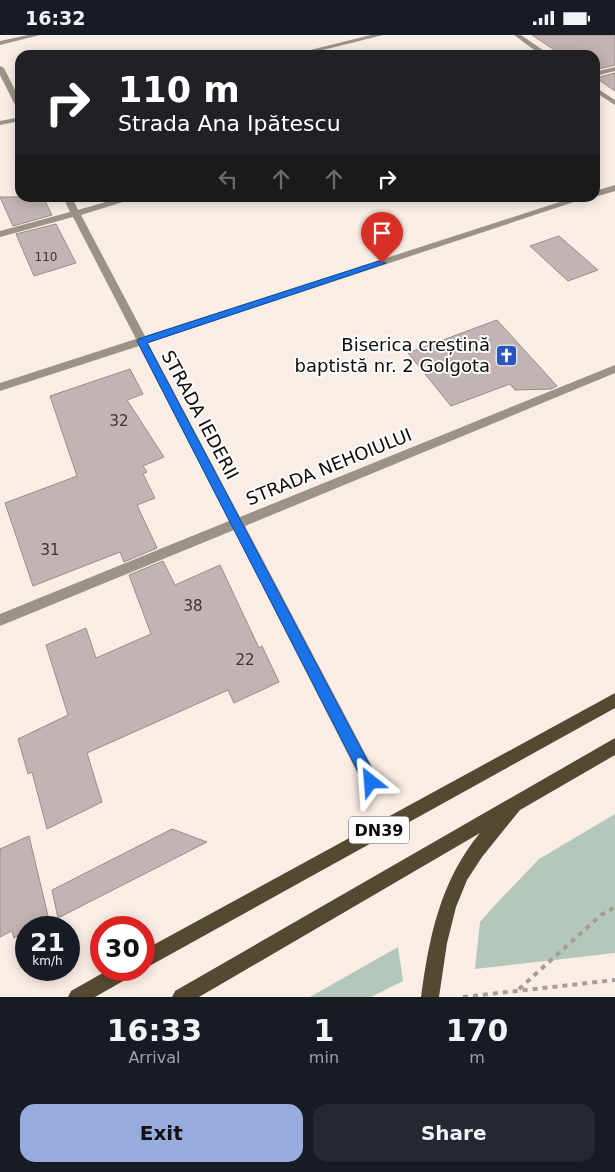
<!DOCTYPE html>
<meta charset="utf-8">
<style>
:root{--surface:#171b24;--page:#242831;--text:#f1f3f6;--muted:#9ea1a6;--accent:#98abdf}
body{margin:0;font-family:"DejaVu Sans",sans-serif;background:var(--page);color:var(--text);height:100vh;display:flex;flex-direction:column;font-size:19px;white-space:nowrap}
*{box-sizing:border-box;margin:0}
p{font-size:16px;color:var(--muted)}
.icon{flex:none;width:28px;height:28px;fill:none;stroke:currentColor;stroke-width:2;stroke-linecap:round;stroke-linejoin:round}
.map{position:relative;height:962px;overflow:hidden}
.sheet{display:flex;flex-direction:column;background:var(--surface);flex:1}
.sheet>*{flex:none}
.top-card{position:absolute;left:15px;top:15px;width:585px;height:152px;border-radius:15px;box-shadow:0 2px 12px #0003;background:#202124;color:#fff;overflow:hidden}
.speed{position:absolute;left:15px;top:881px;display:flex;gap:10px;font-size:25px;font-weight:700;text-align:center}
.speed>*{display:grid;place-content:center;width:65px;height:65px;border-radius:50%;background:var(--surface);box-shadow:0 2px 12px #0003;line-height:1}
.speed small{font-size:12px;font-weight:400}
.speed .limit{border:8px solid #d22;background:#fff;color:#111}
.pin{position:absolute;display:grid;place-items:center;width:42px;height:42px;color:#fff;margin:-51px -21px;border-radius:50% 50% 50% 0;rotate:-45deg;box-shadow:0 0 5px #0007}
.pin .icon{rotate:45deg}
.me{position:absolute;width:55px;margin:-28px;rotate:332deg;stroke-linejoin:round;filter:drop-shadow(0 0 4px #0008)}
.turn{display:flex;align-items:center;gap:18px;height:105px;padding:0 20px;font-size:22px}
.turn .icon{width:65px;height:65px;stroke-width:2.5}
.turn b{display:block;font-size:35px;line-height:42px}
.lanes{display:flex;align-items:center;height:48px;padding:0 20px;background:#0003;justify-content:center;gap:25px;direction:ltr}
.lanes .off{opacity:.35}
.eta{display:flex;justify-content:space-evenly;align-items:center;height:85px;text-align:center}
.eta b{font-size:30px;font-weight:800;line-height:35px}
.action{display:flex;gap:10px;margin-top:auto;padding:10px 20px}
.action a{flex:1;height:58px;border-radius:15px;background:var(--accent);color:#111;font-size:20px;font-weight:800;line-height:58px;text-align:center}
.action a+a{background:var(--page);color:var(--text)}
.status{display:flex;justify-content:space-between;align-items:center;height:35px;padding:0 25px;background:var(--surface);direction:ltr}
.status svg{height:14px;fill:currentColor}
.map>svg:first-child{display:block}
</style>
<div class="status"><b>16:32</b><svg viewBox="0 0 49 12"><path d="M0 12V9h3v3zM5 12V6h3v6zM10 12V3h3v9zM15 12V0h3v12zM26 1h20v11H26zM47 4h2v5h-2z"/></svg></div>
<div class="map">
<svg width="615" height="962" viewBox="0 0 615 962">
<rect width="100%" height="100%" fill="#faede5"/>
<g fill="#b3c8ba">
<path d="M615,779V918L475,934L480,887L496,869L539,824Z"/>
<path d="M398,912L403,946L371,962H310Z"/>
</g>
<g fill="#c3b3b2" stroke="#9b8c8b">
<path d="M532,0H615V30L595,35V20H562Z"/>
<path d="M615,38V56L596,43Z"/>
<path d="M0,162H43L52,180L13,191Z"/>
<path d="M56,189L76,228L34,241L16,199Z"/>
<path d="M559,201L598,235L568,246L530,211Z"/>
<path d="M497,285L557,351L551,354L515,355L510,349L451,371L408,318Z"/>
<path d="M130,334L143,359L127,365L164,422L143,431L147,437L143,439L155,463L137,470L157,513L124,527L120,517L33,551L5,468L77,441L50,361Z"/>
<path d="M163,526L175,550L220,530L259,613L262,611L279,647L234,668L228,655L87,718L102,767L47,794L32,737L28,739L18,704L68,680L46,610L86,593L96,623L151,599L129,540Z"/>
<path d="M172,794L207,807L58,883L52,855Z"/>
<path d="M29,801L49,885L34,892H26V896L14,903L12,896L0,902V814Z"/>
</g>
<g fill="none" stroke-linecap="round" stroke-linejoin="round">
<g stroke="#a79d96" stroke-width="4" stroke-dasharray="5 5" stroke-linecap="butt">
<path d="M519,954L601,880L615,872"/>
<path d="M463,962L615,945"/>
</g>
<g fill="#9b9486" fill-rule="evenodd">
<path d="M28,0H40L0,10V6Z"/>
<path d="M371,0H383L303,20H290Z"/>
<path d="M514,0H521L550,20H541Z"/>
<path d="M0,31L4,33L20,65V74L16,72L0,40Z"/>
<path d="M615,32V36L595,41V37Z"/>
<path d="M595,52L615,65V70L595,57Z"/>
<path d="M20,82V86L0,90V86Z"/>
<path d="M615,150V156L595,162V156Z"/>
<path d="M63,162H72L78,175L123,162H139L81,180L145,301L575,162H589L148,308L240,482L615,330V338L245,491L377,741L379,747L377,753L371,755L365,753L234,495L0,591V579L229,486L139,311L0,356V348L136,304L73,182L0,202V196L70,177Z"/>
</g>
<g fill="#554a31" fill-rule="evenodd">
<path d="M615,658V673L144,934V915Z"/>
<path d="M615,703V720L520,775L482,822L467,845L456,872L447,908L439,962H421C429,903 440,846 480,798L199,962H172L175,956Z"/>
<path d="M108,935H135L132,941L95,962H68L71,956Z"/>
</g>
</g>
<path fill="#1a73e8" stroke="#114b97" d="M379,226L386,228L147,308L376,742L378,747L376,752L371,754L366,752L137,306L138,304Z"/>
<defs>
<symbol id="church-square" viewBox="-11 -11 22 22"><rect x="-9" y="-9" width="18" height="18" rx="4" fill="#2b54c3" stroke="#fdfdfd"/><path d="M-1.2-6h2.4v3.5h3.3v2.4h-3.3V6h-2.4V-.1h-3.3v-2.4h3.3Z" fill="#fff"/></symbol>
</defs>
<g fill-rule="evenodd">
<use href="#church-square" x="494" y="308" width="25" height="25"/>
</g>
<g text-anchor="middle" stroke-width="4" stroke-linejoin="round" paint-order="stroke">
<g font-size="12" fill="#3c3532">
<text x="46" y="226">110</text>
</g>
<g font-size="15" fill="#3c3532">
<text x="119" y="391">32</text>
<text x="50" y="520">31</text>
<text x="193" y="576">38</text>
<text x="245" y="630">22</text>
</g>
<rect fill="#fdfdfd" stroke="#565452" stroke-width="1" x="349" y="781.5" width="60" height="27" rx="4"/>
<g font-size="16" font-weight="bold" fill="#0f0b08">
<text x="379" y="801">DN39</text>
</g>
<g font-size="18" fill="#0f0b08" stroke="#fdfdfd" text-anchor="end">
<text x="490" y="316">Biserica creștină<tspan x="490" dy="21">baptistă nr. 2 Golgota</tspan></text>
</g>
<g font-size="18" fill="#0f0b08" stroke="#fdfdfd">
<text transform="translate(200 380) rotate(62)" y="6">STRADA IEDERII</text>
<text transform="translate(329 432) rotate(-22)" y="6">STRADA NEHOIULUI</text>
</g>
</g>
</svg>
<div class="speed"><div>21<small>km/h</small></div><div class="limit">30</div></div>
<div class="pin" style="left:382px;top:228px;background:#d93025"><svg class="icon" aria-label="arrive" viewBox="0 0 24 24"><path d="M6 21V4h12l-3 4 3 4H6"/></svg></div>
<svg class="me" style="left:371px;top:747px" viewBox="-20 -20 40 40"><path d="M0-17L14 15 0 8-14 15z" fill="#1a73e8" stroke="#fff" stroke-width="4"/></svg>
<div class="top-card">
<div class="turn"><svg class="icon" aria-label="right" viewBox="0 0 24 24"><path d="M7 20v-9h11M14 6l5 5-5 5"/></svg><div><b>110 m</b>Strada Ana Ipătescu</div></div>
<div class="lanes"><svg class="icon off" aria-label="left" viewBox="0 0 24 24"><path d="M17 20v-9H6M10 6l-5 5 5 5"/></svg><svg class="icon off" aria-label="ahead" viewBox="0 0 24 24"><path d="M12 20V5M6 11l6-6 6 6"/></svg><svg class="icon off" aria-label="ahead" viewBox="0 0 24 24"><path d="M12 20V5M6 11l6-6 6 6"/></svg><svg class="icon" aria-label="right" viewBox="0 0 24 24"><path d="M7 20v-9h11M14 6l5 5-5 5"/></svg></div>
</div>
</div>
<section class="sheet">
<div class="eta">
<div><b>16:33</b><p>Arrival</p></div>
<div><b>1</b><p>min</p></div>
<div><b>170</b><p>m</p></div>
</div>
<div class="action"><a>Exit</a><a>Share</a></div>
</section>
